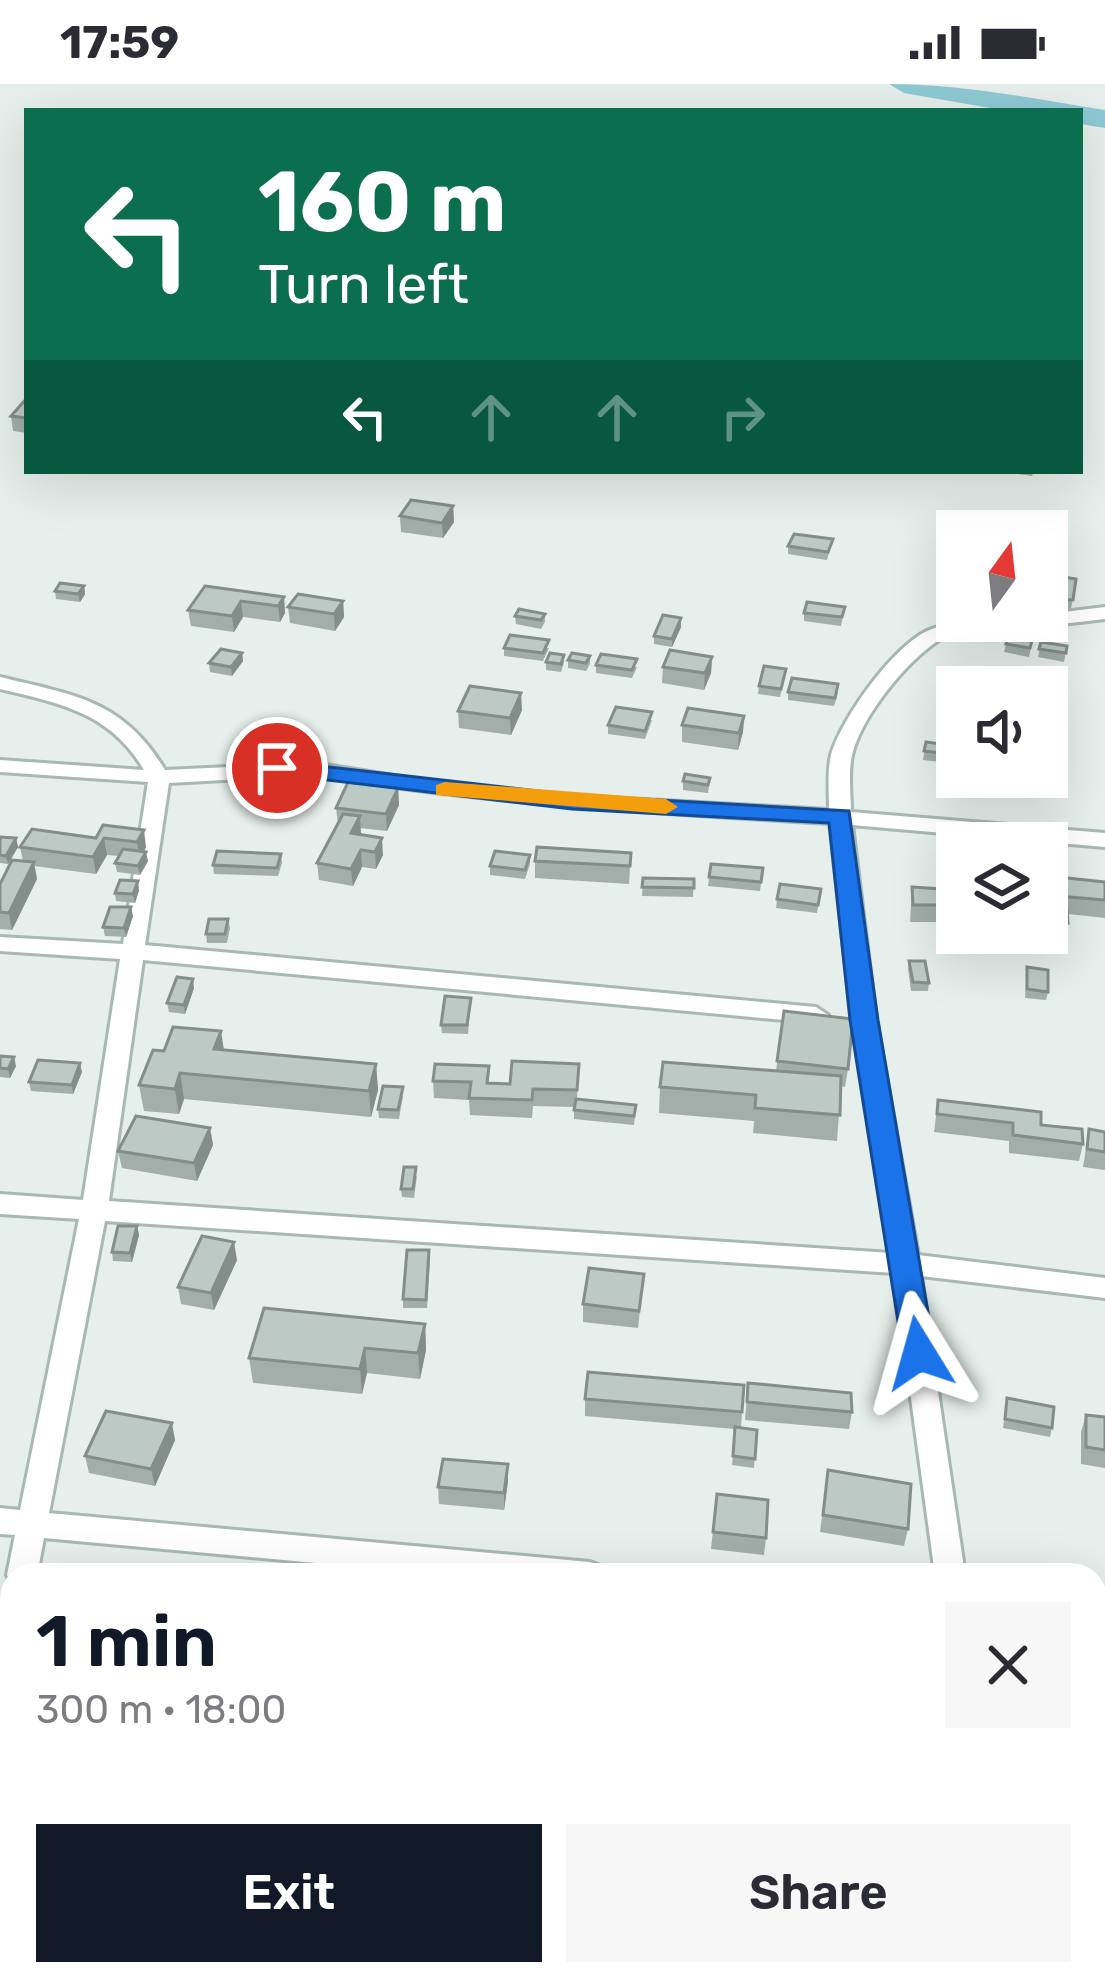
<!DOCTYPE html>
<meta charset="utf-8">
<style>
:root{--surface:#fff;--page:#f7f7f7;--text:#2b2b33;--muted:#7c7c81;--accent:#111827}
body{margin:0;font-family:Rubik,sans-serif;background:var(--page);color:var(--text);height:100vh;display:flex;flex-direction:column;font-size:45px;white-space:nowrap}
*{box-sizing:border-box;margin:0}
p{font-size:39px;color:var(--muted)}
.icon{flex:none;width:66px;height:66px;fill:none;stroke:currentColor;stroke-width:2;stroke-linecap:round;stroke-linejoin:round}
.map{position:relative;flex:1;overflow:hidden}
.drawer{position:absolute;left:0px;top:1479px;width:1107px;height:423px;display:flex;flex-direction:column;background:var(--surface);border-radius:36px 36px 0 0;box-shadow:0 12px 48px #0002}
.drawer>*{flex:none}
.guide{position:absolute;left:24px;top:24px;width:1059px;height:366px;border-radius:0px;box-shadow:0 12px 48px #0002;background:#0b6e4f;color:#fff;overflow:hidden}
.needle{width:78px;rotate:15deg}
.tools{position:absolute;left:936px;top:426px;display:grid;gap:24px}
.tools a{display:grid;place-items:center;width:132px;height:132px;border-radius:0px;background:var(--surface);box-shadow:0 12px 48px #0002;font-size:60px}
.pin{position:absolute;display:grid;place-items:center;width:102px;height:102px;color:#fff;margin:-51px;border:6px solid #fff;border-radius:50%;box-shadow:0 3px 12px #0007}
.me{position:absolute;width:132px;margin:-66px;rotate:352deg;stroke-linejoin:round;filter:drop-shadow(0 0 9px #0008)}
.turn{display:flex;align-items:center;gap:42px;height:252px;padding:0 36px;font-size:54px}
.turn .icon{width:156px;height:156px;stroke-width:2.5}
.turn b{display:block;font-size:84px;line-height:102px}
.lanes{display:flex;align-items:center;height:114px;padding:0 36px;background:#0003;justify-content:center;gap:60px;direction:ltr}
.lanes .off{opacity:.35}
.round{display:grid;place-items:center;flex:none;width:126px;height:126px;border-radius:0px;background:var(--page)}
.head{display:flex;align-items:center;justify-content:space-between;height:204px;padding:0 36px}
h1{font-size:72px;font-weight:600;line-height:90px;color:var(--accent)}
.cta{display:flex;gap:24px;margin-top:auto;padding:24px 36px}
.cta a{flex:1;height:138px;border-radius:0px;background:var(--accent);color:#fff;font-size:48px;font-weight:600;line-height:138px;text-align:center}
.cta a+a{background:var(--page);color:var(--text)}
.status{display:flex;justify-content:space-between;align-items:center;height:84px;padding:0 60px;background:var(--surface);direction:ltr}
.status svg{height:33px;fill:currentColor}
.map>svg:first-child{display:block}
</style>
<div class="status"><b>17:59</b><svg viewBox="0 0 49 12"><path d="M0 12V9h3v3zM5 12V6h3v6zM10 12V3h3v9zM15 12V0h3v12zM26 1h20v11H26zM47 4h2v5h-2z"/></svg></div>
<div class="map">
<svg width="1105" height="1901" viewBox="0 0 1105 1901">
<rect width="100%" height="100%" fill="#e6efeb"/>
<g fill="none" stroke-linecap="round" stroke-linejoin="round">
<path fill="#8ec9d4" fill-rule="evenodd" d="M889,0C963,0 1035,15 1105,26V44L1080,40V27H1007L904,9Z"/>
<defs>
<g id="minor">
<path d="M1105,523V535L942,554C907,576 862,631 852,671C848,689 851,710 851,728L1105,749V763L852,741L876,936L918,1171L1105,1194V1214L921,1192L965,1491H935L894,1189L105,1137L49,1429L590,1478L601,1482L605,1491H446L44,1454L37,1491H12L11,1500L7,1491L15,1451L0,1450V1424L20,1426L79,1135L0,1130V1110L83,1116L120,875L0,867V853L123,860L148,698L0,688V676L144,686C111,629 60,619 0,605V593C74,611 123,616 165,686L313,679L438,699L572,712L829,726C829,709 827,688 831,671C841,635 898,554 935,544C971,534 1011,537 1047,537V530ZM313,691C485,719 656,729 830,739L852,936L891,1169L109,1117L143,876L816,939L828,931L816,923L145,861L169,699Z"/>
<path d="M1095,1522L1105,1523V1551L1095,1550Z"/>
<path d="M12,1529V1613L0,1619V1535Z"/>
<path d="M978,1890H1014L1016,1901H980Z"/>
</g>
</defs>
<use href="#minor" stroke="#a8b8b2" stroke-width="6"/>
<use href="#minor" fill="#fff" fill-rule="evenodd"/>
</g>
<g fill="#a1aea9">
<path d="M27,314V349L13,347L11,332Z"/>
<path d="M996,387H1034L1032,392Z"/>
<path d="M453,422L454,438L443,454L401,448L400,432Z"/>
<path d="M833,455L827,476L788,470V462Z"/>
<path d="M1063,493L1076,495L1071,525L1058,523Z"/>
<path d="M84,502L85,510L80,518L56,515L55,507Z"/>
<path d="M205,502L284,513L285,529L280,538L243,533L234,548L191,542L188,526Z"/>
<path d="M343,517L344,533L335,547L290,539L288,523Z"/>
<path d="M845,523L841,542L804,537V529Z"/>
<path d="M545,530V538L541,545L516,540L515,532Z"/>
<path d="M681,543L672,563L654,560V552Z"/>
<path d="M1010,546L1034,550L1029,573L1004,568Z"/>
<path d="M1041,558L1067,562L1064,578L1038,573Z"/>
<path d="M504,564H549L543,577L504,572Z"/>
<path d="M242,569L243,577L232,592L210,588L209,579Z"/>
<path d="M564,571V579L561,588L546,586V578Z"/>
<path d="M590,572V580L586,587L568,584V576Z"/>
<path d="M712,573L711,589L704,606L662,599L663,583Z"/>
<path d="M596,581L637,583L632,594L596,589Z"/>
<path d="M786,585L780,613L758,610L759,602Z"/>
<path d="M788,608L838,609L834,622L788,616Z"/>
<path d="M522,626L511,651L459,644L458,627Z"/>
<path d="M744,632L743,648L738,666L682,658V641Z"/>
<path d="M652,636L645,655L608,650V641Z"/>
<path d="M926,658L957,662V680L923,676Z"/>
<path d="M710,694L708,709L683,706V697Z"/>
<path d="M398,704L399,721L387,747L360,744V751L383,771L376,785L362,783L353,802L319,796L317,779L338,741L336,724Z"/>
<path d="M103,741L146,763L144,768L148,777L140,791L117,788L115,779L119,772L107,771L96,790L34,782L37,795L12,846L0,845V800L23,777L20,763L96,754Z"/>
<path d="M0,753L16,754L18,763L8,780L0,779Z"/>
<path d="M631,769L629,800L535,794V777Z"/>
<path d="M281,770L282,779L278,792L214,790L213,781Z"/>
<path d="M530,771V780L525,795L490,791V782Z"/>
<path d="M711,780L763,784L760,807L708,802Z"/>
<path d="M1058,793L1105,798V834L1068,830L1066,848L1047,846V822L1055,823V810Z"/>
<path d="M643,794L694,795L693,813L642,812Z"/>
<path d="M912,803L957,806V838H910Z"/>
<path d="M821,805L817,829L776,824L777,815Z"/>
<path d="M139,806L135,819L116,817L115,809Z"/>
<path d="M133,832L126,853L105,852L103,843Z"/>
<path d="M228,835L230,844L227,859H207L206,850Z"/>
<path d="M909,877L929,899L928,907H911L908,885Z"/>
<path d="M1027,883L1048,908L1046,916L1025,914Z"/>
<path d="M194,904L185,930L169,928L167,919Z"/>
<path d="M471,914L468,950L442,949L441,941Z"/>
<path d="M784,927L848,985L845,1003L841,1002L837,1057L753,1049L754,1037L659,1029L660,1003L776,987Z"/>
<path d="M224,966L376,980L378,1006L371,1033L184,1015L179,1030L144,1027L139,1001L164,967Z"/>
<path d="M0,972L16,982L10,994L0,993Z"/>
<path d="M579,980L577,1015L636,1021L634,1041L574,1035V1023L533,1022L532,1034L470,1031L469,1016L434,1014L433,997L510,1000Z"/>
<path d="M82,988L73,1010L31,1007L29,998Z"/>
<path d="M403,1012L399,1035L379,1034L378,1025Z"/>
<path d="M938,1016L1083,1060L1079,1077L1009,1069V1057L934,1048Z"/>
<path d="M210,1044L213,1061L197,1097L122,1084L118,1067Z"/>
<path d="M1089,1045L1105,1048V1086L1083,1083Z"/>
<path d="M417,1092L414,1114L402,1113L401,1105Z"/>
<path d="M137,1142L139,1151L132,1178L113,1177L112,1168Z"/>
<path d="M430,1175L427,1224H403V1215Z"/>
<path d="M237,1176L214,1226L181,1220L178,1203Z"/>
<path d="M644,1190L638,1244L583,1238V1220Z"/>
<path d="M425,1240L426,1266L420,1295L367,1289L362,1310L253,1299L249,1274Z"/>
<path d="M748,1299L852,1328L849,1345L745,1336Z"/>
<path d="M744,1301L741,1344L757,1346L754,1384L732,1381L735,1345L585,1332V1315Z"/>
<path d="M1007,1314L1052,1344L1050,1353L1003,1344Z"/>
<path d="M1086,1331L1105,1333V1384L1081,1380V1348Z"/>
<path d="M175,1356L155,1402L89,1389L85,1372Z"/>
<path d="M508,1380V1397L504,1426L439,1420L438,1403Z"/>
<path d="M828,1386L908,1445L904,1462L820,1448Z"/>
<path d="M717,1410L766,1454L764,1471L711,1465Z"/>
<path d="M1100,1687H1105V1741H1102L1095,1708V1701Z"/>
<path d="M758,1890L781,1898V1901H756Z"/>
</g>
<g fill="#838d89">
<path d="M453,422L454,438L443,454L442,439Z"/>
<path d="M84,502L85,510L80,518L78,510Z"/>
<path d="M284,513L285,529L280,538L278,522Z"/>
<path d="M241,517L243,533L234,548L232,532Z"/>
<path d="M343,517L344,533L335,547L334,530Z"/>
<path d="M681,534V543L672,563V555Z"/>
<path d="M242,569L243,577L232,592L231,583Z"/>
<path d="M712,573L711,589L704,606L705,589Z"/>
<path d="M521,609L522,626L511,651L510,634Z"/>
<path d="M744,632L743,648L738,666L739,649Z"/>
<path d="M398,704L399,721L387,747L386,730Z"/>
<path d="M360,732L361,749L352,766L351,749Z"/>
<path d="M144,746L146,763L140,775L137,758Z"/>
<path d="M16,754L18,763L8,780L6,772Z"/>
<path d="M104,754L107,771L96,790L93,773Z"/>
<path d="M382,754L383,771L376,785L375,768Z"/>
<path d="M361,766L362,783L353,802L351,785Z"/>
<path d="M146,768L148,777L140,791L138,782Z"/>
<path d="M34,778L37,795L12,846L9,829Z"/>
<path d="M138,797L139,806L135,819L133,810Z"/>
<path d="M131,823L133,832L126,853L124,844Z"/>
<path d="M193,895L194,904L185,930L184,921Z"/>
<path d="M221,947L225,973L214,965Z"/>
<path d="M14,973L16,982L10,994L8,985Z"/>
<path d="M80,979L82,988L73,1010L72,1001Z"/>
<path d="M376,980L378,1006L371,1033L369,1007Z"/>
<path d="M180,989L184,1015L179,1030L175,1005Z"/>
<path d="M210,1044L213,1061L197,1097L194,1079Z"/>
<path d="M137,1142L139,1151L132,1178L130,1169Z"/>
<path d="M234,1158L237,1176L214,1226L211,1209Z"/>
<path d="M425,1240L426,1266L420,1295L418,1269Z"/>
<path d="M365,1264L367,1289L362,1310L360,1285Z"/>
<path d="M172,1339L175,1356L155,1402L151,1385Z"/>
<path d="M508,1380V1397L504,1426V1409Z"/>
</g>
<g fill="#bbcac4" stroke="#838d89" stroke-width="3">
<path d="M27,314V334L11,332Z"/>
<path d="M411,416L453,422L442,439L400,432Z"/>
<path d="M794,450L833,455L828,468L788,462Z"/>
<path d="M1063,493L1076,495L1073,516L1059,515Z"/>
<path d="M60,499L84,502L78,510L55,507Z"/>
<path d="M205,502L284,513L278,522L241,517L232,532L188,526Z"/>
<path d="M298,510L343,517L334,530L288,523Z"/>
<path d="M807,518L845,523L842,533L804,529Z"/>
<path d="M519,525L545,530L541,536L515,532Z"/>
<path d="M663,531L681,534L672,555L654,552Z"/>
<path d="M1010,546L1034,550L1030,564L1006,560Z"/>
<path d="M510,551L549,556L543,569L504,564Z"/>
<path d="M1041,558L1067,562L1066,569L1039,565Z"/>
<path d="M221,565L242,569L231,583L209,579Z"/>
<path d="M670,566L712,573L705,589L663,583Z"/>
<path d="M550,569L564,571L561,580L546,578Z"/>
<path d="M572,569L590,572L586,579L568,576Z"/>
<path d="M601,570L637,575L632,586L596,581Z"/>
<path d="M764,582L786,585L781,605L759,602Z"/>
<path d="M792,594L838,600L835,614L788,608Z"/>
<path d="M470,602L521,609L510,634L458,627Z"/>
<path d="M616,623L652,628L645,647L608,641Z"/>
<path d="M688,624L744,632L739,649L682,641Z"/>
<path d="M926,658L957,662V671L924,667Z"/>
<path d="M685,690L710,694L708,701L683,697Z"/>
<path d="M348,698L398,704L386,730L336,724Z"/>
<path d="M343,730L360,732L351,749L382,754L375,768L361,766L351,785L317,779Z"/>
<path d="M103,741L144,746L137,758L104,754L93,773L20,763L32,745L96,754Z"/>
<path d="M0,753L16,754L6,772L0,771Z"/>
<path d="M537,763L631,769L630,782L535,777Z"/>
<path d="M123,765L146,768L138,782L115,779Z"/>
<path d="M217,767L281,770L277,784L213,781Z"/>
<path d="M495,767L530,771L525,786L490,782Z"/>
<path d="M12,776L34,778L9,829L0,828V800Z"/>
<path d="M711,780L763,784L761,798L709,793Z"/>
<path d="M1058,793L1105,798V816L1058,812Z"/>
<path d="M643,794L694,795V804L642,803Z"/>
<path d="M120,796L138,797L133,810L115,809Z"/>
<path d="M780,800L821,805L818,821L777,815Z"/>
<path d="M912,803L957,806V821H913Z"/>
<path d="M1047,822L1067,824L1068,839L1047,837Z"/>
<path d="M110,823H131L124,844L103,843Z"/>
<path d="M209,835H228L225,850H206Z"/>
<path d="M909,877H925L929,899L913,898Z"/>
<path d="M1027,883L1048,886V908L1027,905Z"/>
<path d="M177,893L193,895L184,921L167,919Z"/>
<path d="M445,912L471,914L467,941H441Z"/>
<path d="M784,927L853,935L848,985L777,977Z"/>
<path d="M173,943L221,947L214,965L376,980L369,1007L180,989L175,1005L139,1001L153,966L164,967Z"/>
<path d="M0,972L14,973L8,985L0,984Z"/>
<path d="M38,976L80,979L72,1001L29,998Z"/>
<path d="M512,977L579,980L577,1006L533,1005L532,1016L469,1014L471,998L433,997L435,980L489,982L487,999L510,1000Z"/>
<path d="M663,978L841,992L840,1031L755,1024L756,1011L660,1003Z"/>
<path d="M383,1002L403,1003L398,1026L378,1025Z"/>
<path d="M576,1015L636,1021L634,1032L574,1026Z"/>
<path d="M938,1016L1041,1028V1041L1082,1045L1083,1060L1013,1051V1039L937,1030Z"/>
<path d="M136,1032L210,1044L194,1079L118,1067Z"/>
<path d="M1089,1045L1105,1048V1068L1087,1065Z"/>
<path d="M404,1083H416L413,1105H401Z"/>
<path d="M118,1142H137L130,1169L112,1168Z"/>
<path d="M202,1152L234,1158L211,1209L178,1203Z"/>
<path d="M407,1166H429L426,1216L403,1215Z"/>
<path d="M589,1184L644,1190L639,1227L583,1220Z"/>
<path d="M264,1224L425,1240L418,1269L365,1264L360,1285L249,1274Z"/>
<path d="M588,1288L744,1301L742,1328L585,1315Z"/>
<path d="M748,1299L851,1309L852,1328L747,1318Z"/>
<path d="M1007,1314L1054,1323L1052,1344L1005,1335Z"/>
<path d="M106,1327L172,1339L151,1385L85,1372Z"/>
<path d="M1086,1331L1105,1333V1366L1086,1363Z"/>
<path d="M735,1343L757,1346L755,1375L733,1372Z"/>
<path d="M443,1375L508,1380L504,1409L438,1403Z"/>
<path d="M828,1386L911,1400L908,1445L823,1431Z"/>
<path d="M717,1410L768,1416L766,1454L713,1448Z"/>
<path d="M1100,1687H1105V1712Z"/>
<path d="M132,1890H135L176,1899L175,1901H128Z"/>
<path d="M758,1890H782L781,1898L757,1894Z"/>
<path d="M64,1893L111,1896L110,1901H62Z"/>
</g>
<path fill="#1a73e8" stroke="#114b97" stroke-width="3" d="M277,677L572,711L849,727L878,936L935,1269L930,1278L919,1281L908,1278L903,1269L850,936L829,739L572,725L268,689V679Z"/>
<path fill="#f59e0b" d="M445,698L666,715L678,723L666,730L436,711V701Z"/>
</svg>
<div class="tools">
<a><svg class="needle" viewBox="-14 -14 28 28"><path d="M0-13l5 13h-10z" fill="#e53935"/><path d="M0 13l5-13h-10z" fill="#7c7c81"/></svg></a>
<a><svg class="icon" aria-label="sound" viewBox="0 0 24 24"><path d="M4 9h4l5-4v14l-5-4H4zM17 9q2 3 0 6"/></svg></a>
<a><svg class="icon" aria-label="layers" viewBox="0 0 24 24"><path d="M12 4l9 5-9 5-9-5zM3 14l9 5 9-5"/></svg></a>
</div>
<div class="pin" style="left:277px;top:684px;background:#d93025"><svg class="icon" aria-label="arrive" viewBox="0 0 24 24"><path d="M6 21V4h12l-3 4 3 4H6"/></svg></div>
<svg class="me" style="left:919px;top:1269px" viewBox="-20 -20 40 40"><path d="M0-17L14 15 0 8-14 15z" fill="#1a73e8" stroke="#fff" stroke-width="4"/></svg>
<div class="guide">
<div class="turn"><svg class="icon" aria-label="left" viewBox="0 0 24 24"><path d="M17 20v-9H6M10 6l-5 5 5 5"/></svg><div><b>160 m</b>Turn left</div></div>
<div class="lanes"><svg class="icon" aria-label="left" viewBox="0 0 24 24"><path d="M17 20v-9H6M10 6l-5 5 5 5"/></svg><svg class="icon off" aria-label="ahead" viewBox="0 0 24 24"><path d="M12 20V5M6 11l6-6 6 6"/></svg><svg class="icon off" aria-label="ahead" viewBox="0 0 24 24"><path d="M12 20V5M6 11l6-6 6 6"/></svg><svg class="icon off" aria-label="right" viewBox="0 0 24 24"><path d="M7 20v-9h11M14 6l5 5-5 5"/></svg></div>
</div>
<section class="drawer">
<div class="head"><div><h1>1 min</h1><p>300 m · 18:00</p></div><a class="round"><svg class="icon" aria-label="close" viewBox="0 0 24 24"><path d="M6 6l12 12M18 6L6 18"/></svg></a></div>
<div class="cta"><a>Exit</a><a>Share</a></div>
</section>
</div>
